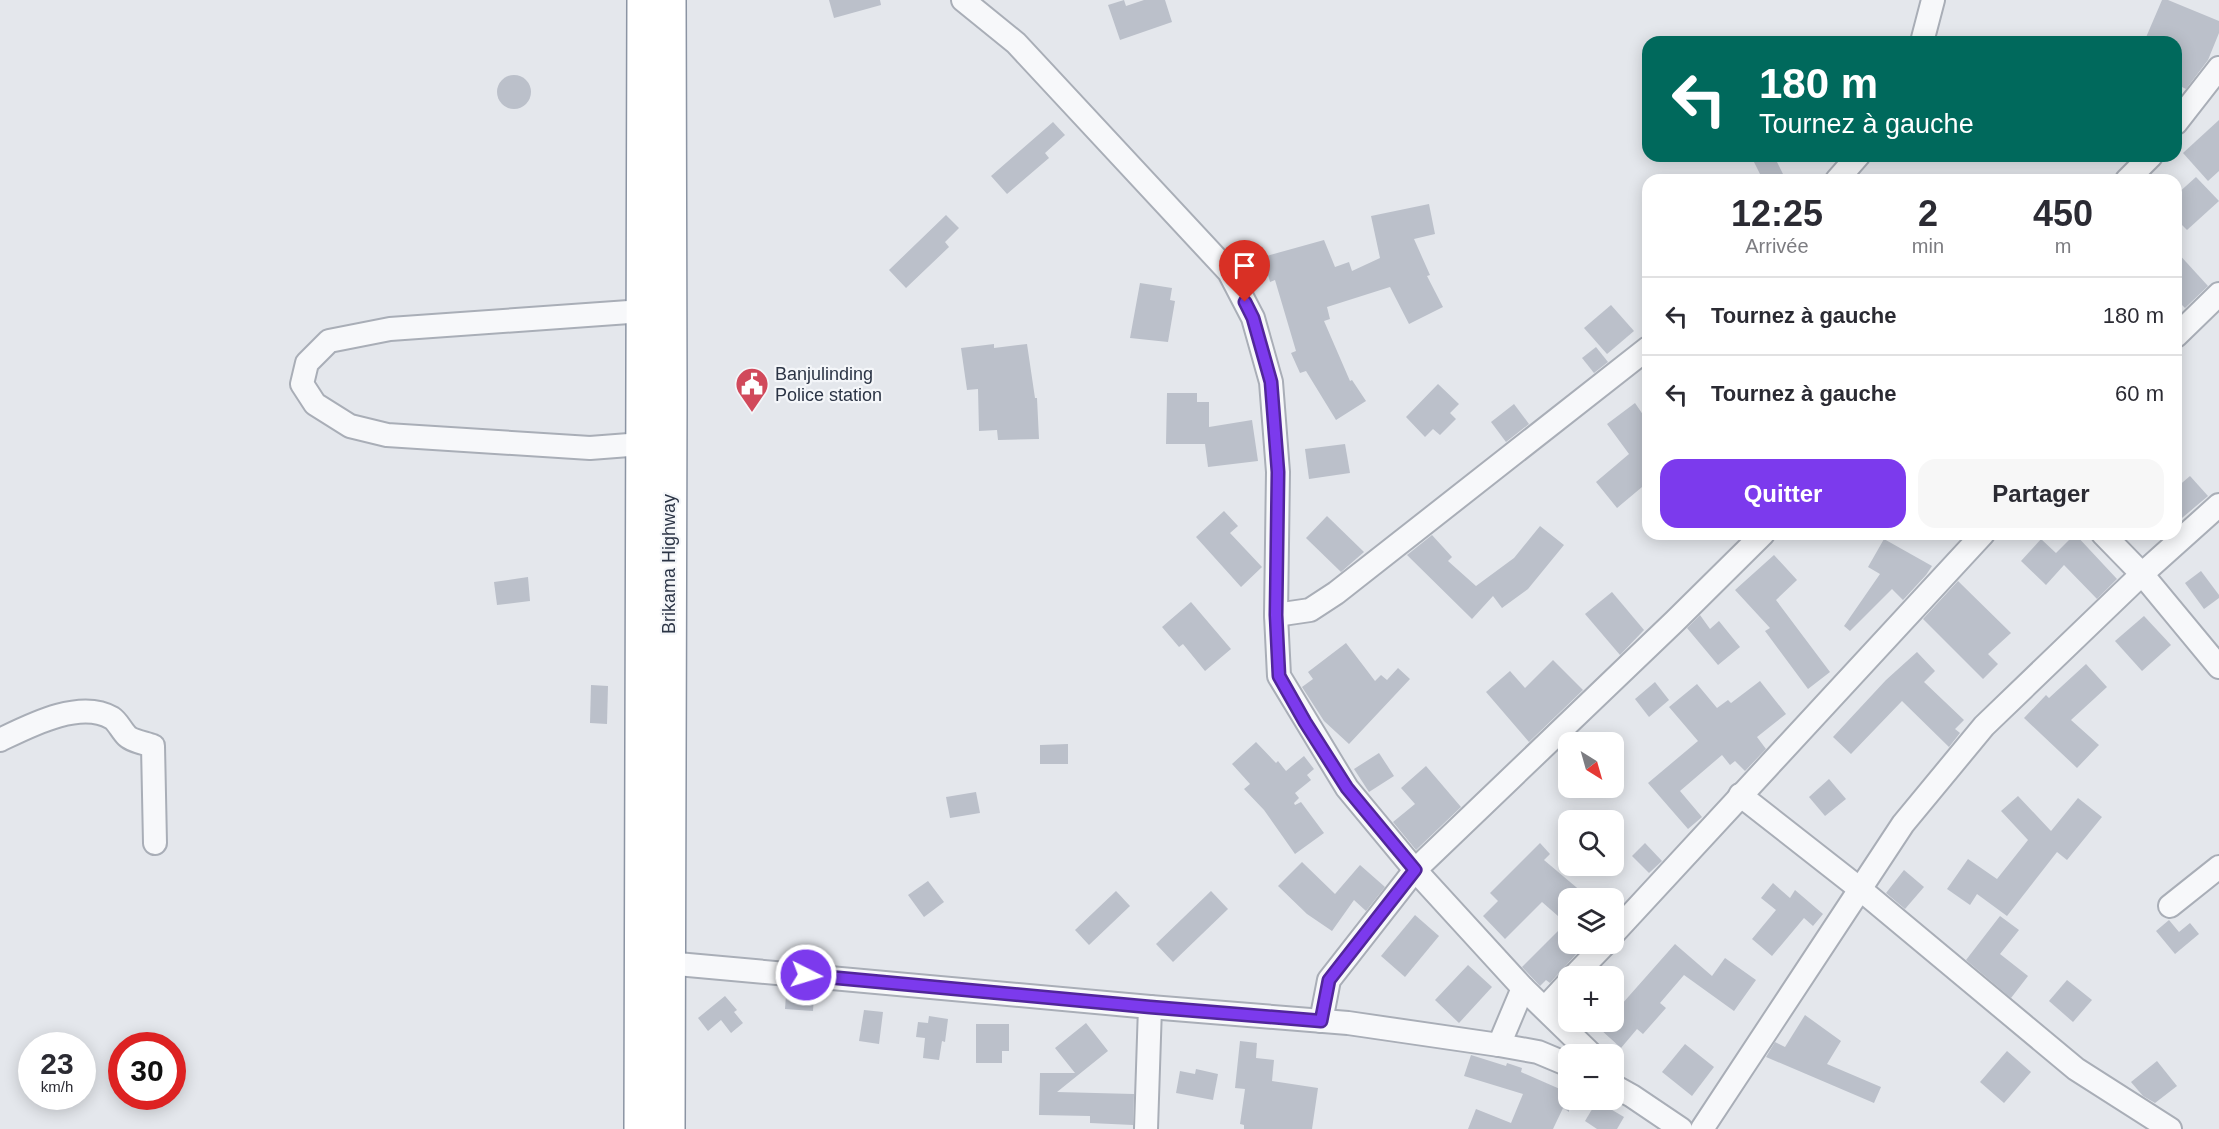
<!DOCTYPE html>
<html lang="fr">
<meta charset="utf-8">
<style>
:root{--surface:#fff;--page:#f7f7f7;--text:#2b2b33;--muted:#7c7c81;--line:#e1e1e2;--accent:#7c3aed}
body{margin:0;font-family:Arial,sans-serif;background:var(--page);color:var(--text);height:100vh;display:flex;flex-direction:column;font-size:22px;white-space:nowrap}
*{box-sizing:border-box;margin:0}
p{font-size:20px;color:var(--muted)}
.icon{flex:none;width:33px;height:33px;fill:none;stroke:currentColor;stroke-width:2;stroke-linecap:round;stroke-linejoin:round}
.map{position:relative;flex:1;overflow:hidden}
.panel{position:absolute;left:1642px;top:174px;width:540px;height:366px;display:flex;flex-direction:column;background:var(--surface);border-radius:18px;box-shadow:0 3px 15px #0003}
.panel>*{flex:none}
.banner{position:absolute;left:1642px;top:36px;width:540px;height:126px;border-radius:18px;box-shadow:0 3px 15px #0003;background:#00695c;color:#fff;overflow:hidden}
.needle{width:39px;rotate:143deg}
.tools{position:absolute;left:1558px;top:732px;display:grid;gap:12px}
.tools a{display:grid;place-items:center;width:66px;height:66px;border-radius:12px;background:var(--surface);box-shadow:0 3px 15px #0003;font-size:30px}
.speed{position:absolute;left:18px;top:1032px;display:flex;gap:12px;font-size:30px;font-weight:700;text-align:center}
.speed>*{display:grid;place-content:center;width:78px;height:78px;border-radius:50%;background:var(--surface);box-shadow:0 3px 15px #0003;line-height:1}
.speed small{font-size:15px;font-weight:400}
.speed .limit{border:9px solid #d22;background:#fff;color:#111}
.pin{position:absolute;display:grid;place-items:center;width:51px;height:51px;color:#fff;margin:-62px -26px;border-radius:50% 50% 50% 0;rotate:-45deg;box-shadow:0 0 6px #0007}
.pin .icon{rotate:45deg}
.me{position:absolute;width:66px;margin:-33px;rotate:95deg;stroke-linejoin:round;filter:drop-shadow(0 0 4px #0008)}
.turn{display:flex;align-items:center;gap:21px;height:126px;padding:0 18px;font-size:27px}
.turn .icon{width:78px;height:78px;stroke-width:2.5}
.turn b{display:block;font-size:42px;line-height:51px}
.eta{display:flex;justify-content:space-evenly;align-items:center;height:102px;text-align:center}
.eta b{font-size:36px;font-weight:700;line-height:42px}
.action{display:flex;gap:12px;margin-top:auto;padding:12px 18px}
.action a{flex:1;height:69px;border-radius:18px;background:var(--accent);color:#fff;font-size:24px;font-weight:700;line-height:69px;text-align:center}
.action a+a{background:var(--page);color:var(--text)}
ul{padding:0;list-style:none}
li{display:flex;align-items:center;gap:18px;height:78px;padding:0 18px;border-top:2px solid var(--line)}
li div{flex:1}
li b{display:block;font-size:22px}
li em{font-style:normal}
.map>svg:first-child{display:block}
</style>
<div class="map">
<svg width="2219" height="1129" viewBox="0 0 2219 1129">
<rect width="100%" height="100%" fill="#e4e7ec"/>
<g fill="#bbc0ca">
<path d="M829,0H880L881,5L834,18Z"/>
<path d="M1124,0L1126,6L1144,0H1165L1172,22L1120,40L1108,5Z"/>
<path d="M2162,0H2168L2219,21V33L2208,60L2186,89L2176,84V42H2144Z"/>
<circle cx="514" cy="92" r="17"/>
<path d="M2219,120V171L2208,181L2183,153Z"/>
<path d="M1053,122L1065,135L1045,153L1049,158L1007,194L991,176Z"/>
<path d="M1751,156H1774L1786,180H1763Z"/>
<path d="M2196,177L2219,201L2187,230L2176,219V195Z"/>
<path d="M1429,204L1435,234L1414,239L1430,275L1427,276L1443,307L1409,324L1390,287L1327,307L1330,319L1324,321L1350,381L1352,380L1366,401L1336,420L1306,371L1300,373L1291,353L1296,351L1275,280L1270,282L1263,257L1324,240L1335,267L1349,262L1352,271L1380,258L1371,216Z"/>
<path d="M946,215L959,228L945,242L949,247L906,288L889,270Z"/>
<path d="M2176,251L2208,286L2185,308L2176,299Z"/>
<path d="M1140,283L1172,288L1170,300L1175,301L1168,342L1130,338Z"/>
<path d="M1611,305L1634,331L1607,354L1584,328Z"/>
<path d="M994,344V348L1027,344L1035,398H1037L1039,439L998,440L997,430L979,431L978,389L967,390L961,348Z"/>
<path d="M1596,347L1608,362L1594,373L1582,358Z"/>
<path d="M1438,384L1459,404L1450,413L1456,419L1440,435L1433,429L1425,437L1406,417Z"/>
<path d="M1167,393H1197V402H1209V427L1252,420L1258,461L1208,467L1205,444H1166Z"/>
<path d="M1635,403L1648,422V482L1617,508L1596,482L1629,454L1607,424Z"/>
<path d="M1514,404L1529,424L1506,442L1491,422Z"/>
<path d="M1345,444L1350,473L1309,479L1305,449Z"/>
<path d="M2190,476L2208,496L2176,523V488Z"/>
<path d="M1224,511L1238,526L1230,533L1262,567L1241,587L1196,537Z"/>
<path d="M1327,516L1364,552L1341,572L1306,538Z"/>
<path d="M1540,526L1564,545L1528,589L1502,608L1493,596L1472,619L1407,555L1432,535L1452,557L1448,561L1476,586L1514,558Z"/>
<path d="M2075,534L2117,579L2097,599L2064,565L2046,585L2021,561L2041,539L2056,553Z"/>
<path d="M1884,539L1932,566L1926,575L1903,600L1892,589L1850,631L1844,626L1880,574L1868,567Z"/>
<path d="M1774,555L1797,580L1776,600L1830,672L1808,689L1765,631L1770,628L1735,590Z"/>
<path d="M2201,571L2219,595V598L2204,609L2185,583Z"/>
<path d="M528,577L530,601L497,605L494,582Z"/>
<path d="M1958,581L2011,633L1988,654L1998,664L1983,679L1923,619Z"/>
<path d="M1612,592L1644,630L1620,655L1585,614Z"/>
<path d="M1191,602L1231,649L1205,671L1183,644L1179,647L1162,627Z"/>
<path d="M1700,615L1710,629L1719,621L1740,647L1718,665L1687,628Z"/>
<path d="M2144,616L2171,645L2142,671L2115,641Z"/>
<path d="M1346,643L1375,681L1381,675L1387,680L1398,668L1410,679L1349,744L1324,721L1302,687L1313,679L1308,672Z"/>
<path d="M1917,652L1935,671L1924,682L1964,720L1955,729L1960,733L1949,747L1902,701L1851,754L1833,737L1886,680Z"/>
<path d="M1553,660L1583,690L1529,742L1486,692L1510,671L1525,688Z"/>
<path d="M2086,664L2107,687L2071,720L2099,745L2077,768L2024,718L2046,695L2049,698Z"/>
<path d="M1760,681L1786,714L1757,737L1766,749L1745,771L1735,761L1730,765L1722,755L1680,791L1702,817L1688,829L1648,783L1698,741L1669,707L1697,684L1717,708L1728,700L1731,703Z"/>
<path d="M1655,682L1669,700L1649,717L1635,699Z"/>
<path d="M591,685L608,686L607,724L590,723Z"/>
<path d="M1256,742L1276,763L1278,761L1286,771L1304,756L1314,769L1307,775L1311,780L1295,793L1299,798L1294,803L1295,805L1301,802L1324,833L1295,854L1264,810L1244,789L1250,784L1232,764Z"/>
<path d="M1068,744V764H1040V745Z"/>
<path d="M1379,753L1394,776L1369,792L1354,769Z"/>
<path d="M1426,766L1461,807L1416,850L1393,822L1415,804L1401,788Z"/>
<path d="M1829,779L1846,799L1825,816L1809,797Z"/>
<path d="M976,792L980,813L950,818L946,797Z"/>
<path d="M2018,796L2051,831L2078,798L2102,817L2067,860L2057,852L2007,916L1977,894L1970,905L1947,889L1968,859L1997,879L2028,840L2001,811Z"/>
<path d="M1540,843L1550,854L1544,860L1589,898H1569V946L1577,953L1550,983L1546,980L1540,986L1522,967L1566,923L1542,902L1505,939L1483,916L1498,901L1490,893Z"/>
<path d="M1645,843L1662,861L1649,873L1632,856Z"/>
<path d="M1302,862L1335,894L1360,865L1385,887L1366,911L1354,900L1332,931L1307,914L1278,886Z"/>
<path d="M1904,870L1924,887L1905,909L1886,893Z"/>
<path d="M928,881L944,902L924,917L908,895Z"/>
<path d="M1773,883L1790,898L1795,890L1823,914L1813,926L1804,918L1772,956L1752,939L1776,910L1761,898Z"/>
<path d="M1116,891L1130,906L1089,945L1075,930Z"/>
<path d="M1211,891L1228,909L1173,962L1156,944Z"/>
<path d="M1415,915L1439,936L1405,977L1381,956Z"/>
<path d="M2000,916L2019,930L2000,954L2028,976L2011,998L1966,960Z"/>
<path d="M2169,920L2179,932L2190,923L2199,934L2175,954L2156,931Z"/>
<path d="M1675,944L1712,976L1725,958L1756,980L1734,1011L1684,975L1660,1003L1666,1008L1643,1034L1637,1029L1621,1048L1600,1029L1607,1022H1614V1013Z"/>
<path d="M1468,965L1492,987L1459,1023L1435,1000Z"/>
<path d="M2067,980L2092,1000L2073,1022L2049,1001Z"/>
<path d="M786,995L814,996L813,1011L785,1009Z"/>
<path d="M725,996L737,1010L734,1012L743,1023L731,1033L721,1020L708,1031L698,1018Z"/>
<path d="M864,1010L883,1012L879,1044L859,1041Z"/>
<path d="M1805,1015L1841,1041L1827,1064L1881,1087L1874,1103L1766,1057L1775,1042L1785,1047Z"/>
<path d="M929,1016L948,1019L945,1042L942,1041L939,1060L923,1058L925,1038L916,1037L918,1022L928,1023Z"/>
<path d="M1086,1023L1108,1051L1057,1092L1134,1094L1133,1125L1090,1123V1116L1039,1115L1040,1073H1075L1055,1048Z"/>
<path d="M976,1024H1009V1051H1002V1063H976Z"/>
<path d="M1240,1041L1257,1043L1256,1058L1274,1060L1272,1081L1318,1088L1312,1129H1244V1125L1240,1124L1245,1089L1235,1088Z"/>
<path d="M1685,1044L1714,1067L1692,1096L1662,1072Z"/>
<path d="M2007,1051L2031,1072L2004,1103L1980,1082Z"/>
<path d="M1471,1055L1506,1066L1507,1063L1522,1068L1521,1072L1569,1093V1112L1563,1108L1553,1129H1468L1476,1109L1511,1123L1523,1094L1464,1076Z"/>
<path d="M2157,1061L2177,1086L2155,1103L2143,1096L2131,1082Z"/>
<path d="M1196,1069L1218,1074L1213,1100L1176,1093L1180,1071L1195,1074Z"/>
<path d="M1597,1101L1624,1117L1617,1129H1597L1585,1121Z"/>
</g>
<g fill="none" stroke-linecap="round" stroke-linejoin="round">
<defs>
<g id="street">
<path d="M963,0L1016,43L1229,272L1253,318L1271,382L1278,472L1276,615L1279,676L1347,788L1415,870L1523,988L1591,1054"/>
<path d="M1922,42L1933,0"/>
<path d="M2176,123L2219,68"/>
<path d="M1837,180L1858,156"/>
<path d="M2127,180L2151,156"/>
<path d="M2176,336L2219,294"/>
<path d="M642,444L590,448L387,435L350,426L315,404L302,384L307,363L329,341L390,329L643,311"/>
<path d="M2103,534L2142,574L2219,667"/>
<path d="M1276,615L1310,610L1336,593L1648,348"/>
<path d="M0,740C29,726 80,699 112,718C118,722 121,730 127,736C132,741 145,743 153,746L155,843"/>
<path d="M1740,795L1860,889L2076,1069L2170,1129"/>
<path d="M2170,906L2219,867"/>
<path d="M1614,933L1983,534"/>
<path d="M655,962L1150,1007L1348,1023L1499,1045L1538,1052L1569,1065"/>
<path d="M1574,976L1605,944"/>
<path d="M1545,1008L1569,982"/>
<path d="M1321,1021L1329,980L1415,870L1675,621L1763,534"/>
<path d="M1499,1045L1523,988"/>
<path d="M1614,1086L1632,1096L1681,1129"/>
<path d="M1146,1129L1150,1007"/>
<path d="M1702,1129L1903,824L1984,726L2142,574L2219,505"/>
</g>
<g id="highway">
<path d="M641,1129L644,0"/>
<path d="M668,1129L670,398L669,0"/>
</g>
</defs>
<use href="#street" stroke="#a9aeb7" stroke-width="26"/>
<use href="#highway" stroke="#8b94a3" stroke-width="36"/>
<use href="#street" stroke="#f7f8fa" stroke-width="22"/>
<use href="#highway" stroke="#fff" stroke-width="33"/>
</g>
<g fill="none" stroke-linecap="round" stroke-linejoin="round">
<defs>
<path id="route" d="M806,975L1150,1007L1321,1021L1329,980L1415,870L1347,788L1305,722L1279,676L1276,615L1278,472L1271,382L1253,318L1245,302"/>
</defs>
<use href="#route" stroke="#51269a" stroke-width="15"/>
<use href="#route" stroke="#7c3aed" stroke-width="10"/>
</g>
<defs>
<symbol id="civic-pin" viewBox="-11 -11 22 30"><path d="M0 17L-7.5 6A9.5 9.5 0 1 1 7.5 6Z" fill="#d1495b" stroke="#f4f6f9"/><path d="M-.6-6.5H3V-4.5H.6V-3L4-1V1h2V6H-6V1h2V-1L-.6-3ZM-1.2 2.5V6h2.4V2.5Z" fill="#fff"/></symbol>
</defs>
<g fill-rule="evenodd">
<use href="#civic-pin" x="733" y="365" width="38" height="52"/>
</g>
<g text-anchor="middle" stroke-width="4.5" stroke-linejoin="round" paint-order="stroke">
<g font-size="18" fill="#2b3445" stroke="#f4f6f9" text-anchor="start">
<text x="775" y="380">Banjulinding<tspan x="775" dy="21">Police station</tspan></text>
</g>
<g font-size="18" fill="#2b3445" stroke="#f4f6f9">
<text transform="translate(669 564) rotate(-90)" y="6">Brikama Highway</text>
</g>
</g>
</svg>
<div class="tools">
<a><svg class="needle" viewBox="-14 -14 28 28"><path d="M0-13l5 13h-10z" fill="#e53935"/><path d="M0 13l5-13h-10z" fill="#7c7c81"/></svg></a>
<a><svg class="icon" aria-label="search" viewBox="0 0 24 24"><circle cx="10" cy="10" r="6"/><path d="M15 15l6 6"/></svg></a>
<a><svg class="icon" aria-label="layers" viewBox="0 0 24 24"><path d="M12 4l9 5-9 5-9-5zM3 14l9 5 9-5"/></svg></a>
<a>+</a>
<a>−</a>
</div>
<div class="speed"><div>23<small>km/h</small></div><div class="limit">30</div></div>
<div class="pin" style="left:1245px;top:302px;background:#d93025"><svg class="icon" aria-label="arrive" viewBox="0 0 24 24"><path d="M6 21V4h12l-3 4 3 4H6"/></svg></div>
<svg class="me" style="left:806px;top:975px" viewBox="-20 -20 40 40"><circle r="17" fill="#7c3aed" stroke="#fff" stroke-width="3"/><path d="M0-11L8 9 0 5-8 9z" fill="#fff"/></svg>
<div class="banner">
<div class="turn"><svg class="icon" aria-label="left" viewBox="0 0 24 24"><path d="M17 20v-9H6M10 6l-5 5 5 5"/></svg><div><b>180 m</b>Tournez à gauche</div></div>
</div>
<section class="panel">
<div class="eta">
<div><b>12:25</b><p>Arrivée</p></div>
<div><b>2</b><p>min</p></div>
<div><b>450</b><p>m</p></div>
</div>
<ul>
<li><svg class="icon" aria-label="left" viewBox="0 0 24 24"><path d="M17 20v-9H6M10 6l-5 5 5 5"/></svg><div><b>Tournez à gauche</b></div><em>180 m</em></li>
<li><svg class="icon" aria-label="left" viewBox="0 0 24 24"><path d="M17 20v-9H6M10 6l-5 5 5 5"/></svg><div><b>Tournez à gauche</b></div><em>60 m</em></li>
</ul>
<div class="action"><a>Quitter</a><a>Partager</a></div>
</section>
</div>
